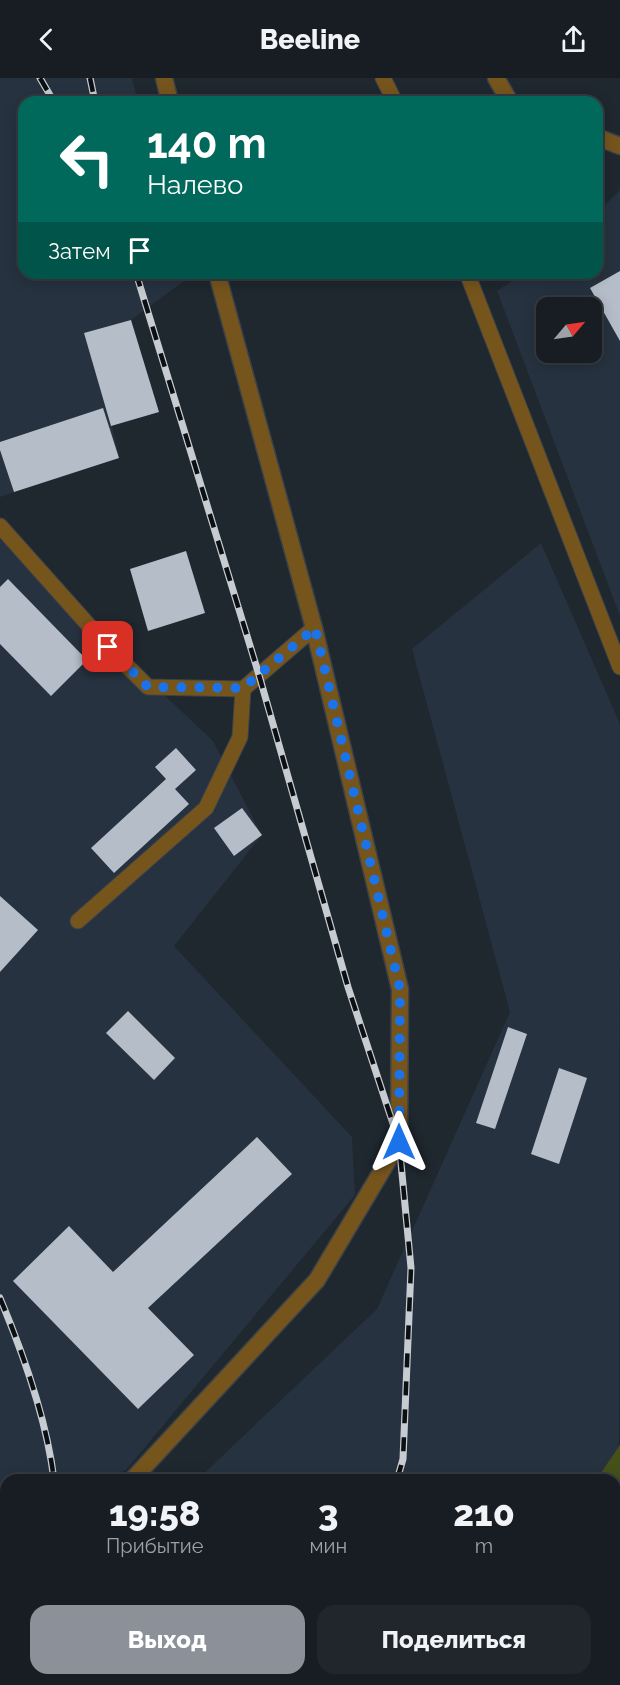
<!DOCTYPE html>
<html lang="ru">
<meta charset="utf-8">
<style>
:root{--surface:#171d23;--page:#20262b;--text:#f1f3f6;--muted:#9ea2a6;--line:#363b41;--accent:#8c9099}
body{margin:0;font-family:Raleway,sans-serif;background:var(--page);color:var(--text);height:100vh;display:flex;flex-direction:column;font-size:22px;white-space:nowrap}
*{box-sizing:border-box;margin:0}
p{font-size:20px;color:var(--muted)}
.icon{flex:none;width:33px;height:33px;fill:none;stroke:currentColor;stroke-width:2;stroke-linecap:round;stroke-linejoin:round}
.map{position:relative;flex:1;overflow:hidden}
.sheet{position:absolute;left:0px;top:1396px;width:621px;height:212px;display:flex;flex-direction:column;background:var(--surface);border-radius:18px 18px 0 0;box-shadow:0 3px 15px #0003,0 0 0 2px var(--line)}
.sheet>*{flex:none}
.top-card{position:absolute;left:18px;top:18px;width:585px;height:183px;border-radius:18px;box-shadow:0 3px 15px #0003,0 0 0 2px var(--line);background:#00695c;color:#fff;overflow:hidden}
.needle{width:39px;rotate:61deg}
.buttons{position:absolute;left:536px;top:219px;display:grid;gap:12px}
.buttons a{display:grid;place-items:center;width:66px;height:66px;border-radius:12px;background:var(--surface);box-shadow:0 3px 15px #0003,0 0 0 2px var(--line);font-size:30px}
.pin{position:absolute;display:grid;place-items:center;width:51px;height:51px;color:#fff;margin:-26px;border-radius:12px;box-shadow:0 3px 9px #0006}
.me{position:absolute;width:66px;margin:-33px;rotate:0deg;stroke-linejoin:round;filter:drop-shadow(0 0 4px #0008)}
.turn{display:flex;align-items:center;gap:21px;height:126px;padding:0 30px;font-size:27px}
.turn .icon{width:78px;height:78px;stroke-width:2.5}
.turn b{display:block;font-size:42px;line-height:51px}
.then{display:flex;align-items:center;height:57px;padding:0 30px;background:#0003;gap:12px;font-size:22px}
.eta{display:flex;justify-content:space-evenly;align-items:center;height:102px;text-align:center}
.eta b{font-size:36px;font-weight:800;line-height:42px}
.button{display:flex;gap:12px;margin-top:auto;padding:12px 30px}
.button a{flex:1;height:69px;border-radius:18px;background:var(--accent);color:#fff;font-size:24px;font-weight:800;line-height:69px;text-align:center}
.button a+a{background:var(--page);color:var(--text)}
header{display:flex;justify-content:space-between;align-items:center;height:78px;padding:0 30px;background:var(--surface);font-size:27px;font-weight:800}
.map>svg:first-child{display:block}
</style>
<header><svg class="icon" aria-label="back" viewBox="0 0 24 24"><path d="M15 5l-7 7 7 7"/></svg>Beeline<svg class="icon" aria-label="share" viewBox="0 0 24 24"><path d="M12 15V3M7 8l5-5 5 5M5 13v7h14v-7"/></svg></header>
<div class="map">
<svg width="620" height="1607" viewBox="0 0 620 1607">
<rect width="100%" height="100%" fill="#1f272f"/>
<g fill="#26323f" fill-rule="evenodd">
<path d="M0,0H132L138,24H24V195H185L187,201L131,242L159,334L112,348L119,380L0,419Z"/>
<path d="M620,112V538L497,213L524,195H597V135ZM546,230H591V274H546Z"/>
<path d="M0,461L213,663L262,757L174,868L352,1059L355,1117L126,1392L106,1402H6V1455L0,1458Z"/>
<path d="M541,465L620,646L619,1369L596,1402H197L377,1231L510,934L412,571Z"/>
<path d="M80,1602H456L453,1607H80Z"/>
</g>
<g fill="#465019">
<path d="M620,1367V1523L615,1528V1402H596Z"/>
<path d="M456,1602H547L543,1607H453Z"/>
</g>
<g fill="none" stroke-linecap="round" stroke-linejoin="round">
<g stroke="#26515a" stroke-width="45">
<path d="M615,1473L620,1468"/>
<path d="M505,1607L509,1602"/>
</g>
</g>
<g fill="#b4bdc8">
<path d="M620,193V263L590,210Z"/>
<path d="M131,242L159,334L111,348L84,255Z"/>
<path d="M103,330L119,380L14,414L0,372V364Z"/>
<path d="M186,473L205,535L148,553L130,491Z"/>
<path d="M8,501L87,582L51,618L0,566V509Z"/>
<path d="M176,670L196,692L175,711L189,726L114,795L91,770L166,701L155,689Z"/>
<path d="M242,730L262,757L234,778L214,750Z"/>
<path d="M0,818L38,852L0,894Z"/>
<path d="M128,933L175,980L154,1002L106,955Z"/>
<path d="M508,949L527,956L495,1051L476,1045Z"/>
<path d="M559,990L587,1000L559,1086L531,1076Z"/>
<path d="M257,1059L292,1096L148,1230L194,1277L138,1331L13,1203L69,1148L113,1194Z"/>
</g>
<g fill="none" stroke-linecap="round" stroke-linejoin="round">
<defs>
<g id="service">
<path d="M383,0L395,24"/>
<path d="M467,195L620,589"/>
<path d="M0,448L108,569L148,609L243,611"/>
<path d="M78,843L206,730L240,659L243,611L314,550"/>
<path d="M0,1551H6"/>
</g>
<g id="minor">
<path d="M496,0L510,24"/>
<path d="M597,59L620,68"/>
</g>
<g id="tertiary">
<path d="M164,0L170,24"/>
<path d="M132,1402L317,1202L399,1064L400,911L314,550L217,195"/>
<path d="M7,1607L8,1602"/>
</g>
</defs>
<use href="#service" stroke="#3b424a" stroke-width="17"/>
<use href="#minor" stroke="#3b424a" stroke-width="19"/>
<use href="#tertiary" stroke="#3b424a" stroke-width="19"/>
<use href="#service" stroke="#76551d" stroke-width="15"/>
<use href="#minor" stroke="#76551d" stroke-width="16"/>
<use href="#tertiary" stroke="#76551d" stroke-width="16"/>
<defs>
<g id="rail">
<path d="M40,0L54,24"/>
<path d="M90,0L95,24"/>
<path d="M136,195L259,597L348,909L399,1064L411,1190L403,1381L397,1402"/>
<path d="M0,1220C23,1275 47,1343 54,1402"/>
<path d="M65,1607V1602"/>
<path d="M331,1607L333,1602"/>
</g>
</defs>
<use href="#rail" stroke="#c7ccd3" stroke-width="7"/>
<use href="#rail" stroke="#0c1013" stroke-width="4.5" stroke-dasharray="14" stroke-linecap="butt"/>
</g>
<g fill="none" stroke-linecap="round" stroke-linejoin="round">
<path stroke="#1a73e8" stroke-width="10" stroke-dasharray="0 18" d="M108,569L148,609L243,610L315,550L400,911L399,1064"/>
</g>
</svg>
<div class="buttons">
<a><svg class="needle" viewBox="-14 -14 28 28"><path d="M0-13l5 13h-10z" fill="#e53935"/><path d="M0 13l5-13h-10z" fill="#9ea2a6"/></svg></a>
</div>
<div class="pin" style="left:108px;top:569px;background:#d93025"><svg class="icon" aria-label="arrive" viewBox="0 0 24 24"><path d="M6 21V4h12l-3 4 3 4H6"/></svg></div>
<svg class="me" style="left:399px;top:1064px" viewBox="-20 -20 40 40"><path d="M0-17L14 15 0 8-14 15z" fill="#1a73e8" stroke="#fff" stroke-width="4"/></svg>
<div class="top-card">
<div class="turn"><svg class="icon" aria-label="left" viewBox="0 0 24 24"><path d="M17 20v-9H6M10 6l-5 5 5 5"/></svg><div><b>140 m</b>Налево</div></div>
<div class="then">Затем<svg class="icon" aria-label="arrive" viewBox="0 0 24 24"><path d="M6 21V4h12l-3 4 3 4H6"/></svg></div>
</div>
<section class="sheet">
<div class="eta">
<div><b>19:58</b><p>Прибытие</p></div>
<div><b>3</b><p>мин</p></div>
<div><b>210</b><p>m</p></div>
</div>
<div class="button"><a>Выход</a><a>Поделиться</a></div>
</section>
</div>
